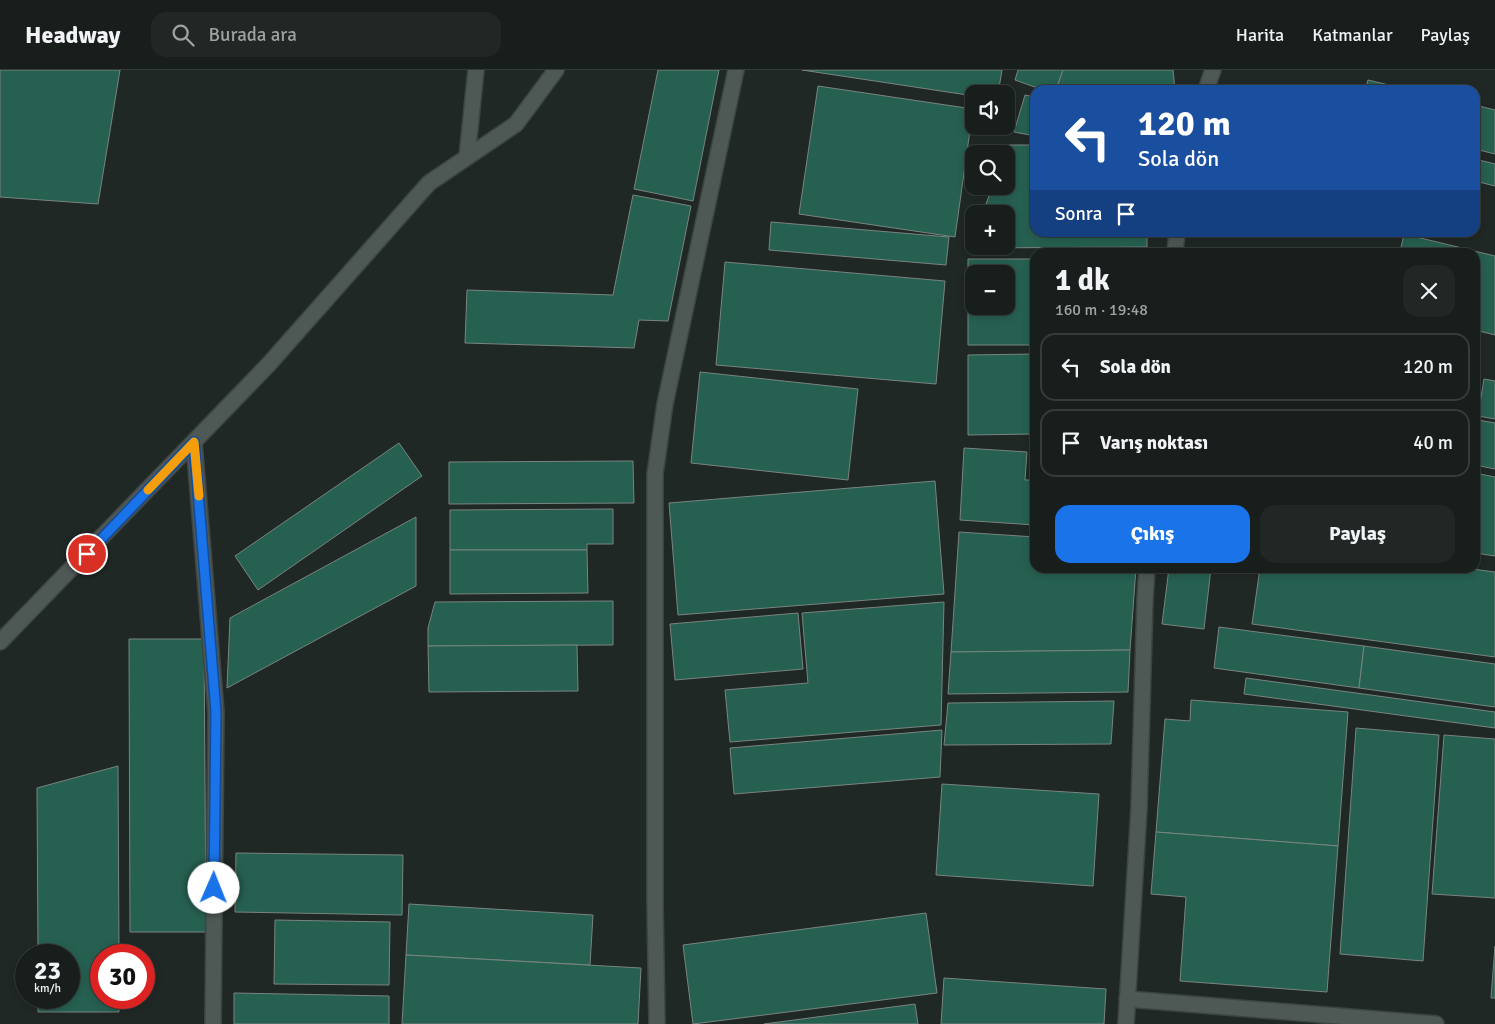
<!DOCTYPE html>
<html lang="tr">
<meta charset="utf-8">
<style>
:root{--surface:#181e1c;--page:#212725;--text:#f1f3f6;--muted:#9fa2a3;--line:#363c3b;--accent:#1a73e8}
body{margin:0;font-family:Signika,sans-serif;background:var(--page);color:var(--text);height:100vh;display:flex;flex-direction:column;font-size:19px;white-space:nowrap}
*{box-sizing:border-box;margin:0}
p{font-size:16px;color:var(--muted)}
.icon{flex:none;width:28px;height:28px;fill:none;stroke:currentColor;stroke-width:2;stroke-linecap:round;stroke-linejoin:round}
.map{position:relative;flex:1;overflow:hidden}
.panel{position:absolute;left:1030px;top:178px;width:450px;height:325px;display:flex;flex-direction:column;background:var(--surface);border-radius:15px;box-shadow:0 2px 8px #0003,0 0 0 1px var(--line)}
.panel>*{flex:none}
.top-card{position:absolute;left:1030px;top:15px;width:450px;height:152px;border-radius:15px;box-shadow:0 2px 8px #0003,0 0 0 1px var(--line);background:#1a4fa0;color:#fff;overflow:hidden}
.controls{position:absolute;left:965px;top:15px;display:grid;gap:10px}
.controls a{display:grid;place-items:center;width:50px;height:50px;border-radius:10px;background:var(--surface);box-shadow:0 2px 8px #0003,0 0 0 1px var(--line);font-size:25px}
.speed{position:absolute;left:15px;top:874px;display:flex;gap:10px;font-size:25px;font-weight:700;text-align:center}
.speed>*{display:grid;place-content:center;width:65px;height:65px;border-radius:50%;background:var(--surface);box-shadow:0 2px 8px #0003,0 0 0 1px var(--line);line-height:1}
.speed small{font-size:12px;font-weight:400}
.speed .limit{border:8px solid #d22;background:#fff;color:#111}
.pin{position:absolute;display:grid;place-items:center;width:42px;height:42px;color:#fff;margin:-21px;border:2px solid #fff;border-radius:50%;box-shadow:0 1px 5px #0007}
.me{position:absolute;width:55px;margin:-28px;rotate:1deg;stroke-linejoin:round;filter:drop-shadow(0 0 4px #0008)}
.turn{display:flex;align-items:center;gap:18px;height:105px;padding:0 25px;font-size:22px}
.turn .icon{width:65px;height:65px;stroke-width:2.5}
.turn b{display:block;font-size:35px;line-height:42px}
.then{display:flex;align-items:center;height:48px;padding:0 25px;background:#0003;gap:10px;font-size:19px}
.round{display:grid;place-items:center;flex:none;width:52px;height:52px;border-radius:15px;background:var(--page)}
.summary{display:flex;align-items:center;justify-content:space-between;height:85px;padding:0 25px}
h1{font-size:30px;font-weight:700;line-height:38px}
.primary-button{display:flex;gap:10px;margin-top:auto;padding:10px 25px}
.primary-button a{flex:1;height:58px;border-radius:15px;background:var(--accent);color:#fff;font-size:20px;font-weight:700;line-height:58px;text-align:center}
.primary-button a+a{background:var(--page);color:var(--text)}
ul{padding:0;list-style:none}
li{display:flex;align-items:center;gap:15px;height:68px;margin:0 10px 8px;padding:0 15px;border:2px solid var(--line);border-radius:15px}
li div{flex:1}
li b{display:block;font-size:19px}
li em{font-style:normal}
header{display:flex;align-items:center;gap:30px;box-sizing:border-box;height:70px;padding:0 25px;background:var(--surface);border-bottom:1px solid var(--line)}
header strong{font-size:24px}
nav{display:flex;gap:28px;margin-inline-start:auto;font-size:18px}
.search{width:350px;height:45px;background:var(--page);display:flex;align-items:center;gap:12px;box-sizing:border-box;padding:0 18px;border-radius:15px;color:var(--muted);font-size:19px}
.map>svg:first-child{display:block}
</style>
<header>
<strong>Headway</strong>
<div class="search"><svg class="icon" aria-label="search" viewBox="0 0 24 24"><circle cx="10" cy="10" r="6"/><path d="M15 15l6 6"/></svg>Burada ara</div>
<nav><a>Harita</a><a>Katmanlar</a><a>Paylaş</a></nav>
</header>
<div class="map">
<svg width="1495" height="954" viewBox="0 0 1495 954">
<rect width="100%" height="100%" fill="#202826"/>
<g fill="#266051" stroke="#798480" fill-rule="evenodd">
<path d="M0,0H120L98,134L0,127Z"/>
<path d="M658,0H719L693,131L634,119Z"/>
<path d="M802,0H1002L998,24H974V26Z"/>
<path d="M1018,0H1063L1056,20H1043L1015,10Z"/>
<path d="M1063,0H1173L1175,20H1056Z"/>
<path d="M1368,10L1410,20H1365Z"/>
<path d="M818,16L973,39L955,167L799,144Z"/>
<path d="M1025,25L1035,27V66L1014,62Z"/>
<path d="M1475,35L1495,40V84L1475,79Z"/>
<path d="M1009,75H1035V162H1147V177L968,178L974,163V176H1006V144H982L993,116H1006V84Z"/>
<path d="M1475,89L1495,94V116L1475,111Z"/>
<path d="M633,125L691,136L668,251L639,250L634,278L465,273L467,220L613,225Z"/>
<path d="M771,152L949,167L946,195L769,180Z"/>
<path d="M1404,164L1495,186V265L1475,260V182H1400Z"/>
<path d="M968,189H1035V275H968ZM974,204H1006V236H974Z"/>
<path d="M725,192L945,211L936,314L716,295Z"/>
<path d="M1035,284V364L968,365V285Z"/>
<path d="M700,302L858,319L848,410L691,393Z"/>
<path d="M1484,309L1495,311V349L1478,346Z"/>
<path d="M1478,350L1495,353V399L1475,395V367Z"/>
<path d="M399,373L422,406L258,520L235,486Z"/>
<path d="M964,378L1027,382L1025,410H1035V455L960,450Z"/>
<path d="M633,391L634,433L449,434V392Z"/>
<path d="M1475,403L1495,407V486L1475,483Z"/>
<path d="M935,411L944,524L678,545L669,433Z"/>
<path d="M613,439V474H587V480H450V440Z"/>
<path d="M416,447V516L227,618L230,548Z"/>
<path d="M959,462L1035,467V498H1136L1130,580L951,582Z"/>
<path d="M450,480H587L588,523L450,524Z"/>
<path d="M1169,498H1211L1204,559L1162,554Z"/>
<path d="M1260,498H1464L1495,502V587L1252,554Z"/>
<path d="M613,531V575L428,576V558L435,532Z"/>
<path d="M944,532L941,655L730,672L725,620L808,613L802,543Z"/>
<path d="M798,543L803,599L675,610L670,554Z"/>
<path d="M1219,557L1364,576L1359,618L1214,598Z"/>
<path d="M129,569H204L206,862H130Z"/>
<path d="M577,575L578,621L429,622L428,576Z"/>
<path d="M1364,576L1495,594V637L1359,618Z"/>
<path d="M1130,580L1128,622L948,624L951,582Z"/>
<path d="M1246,608L1495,642V658L1244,624Z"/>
<path d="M1191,630L1348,642L1338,776L1156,762L1165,649L1190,651Z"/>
<path d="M1114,631L1111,674L944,675L948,633Z"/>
<path d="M1356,658L1439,665L1423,891L1340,884Z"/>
<path d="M942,660L940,707L734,724L730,678Z"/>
<path d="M1444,665L1495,669V828L1432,824Z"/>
<path d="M118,696L119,885H101V928H119V942H38V928H69V885H38L37,718Z"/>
<path d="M942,714L1099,724L1093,816L936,805Z"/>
<path d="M1156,762L1338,776L1327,922L1180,911L1186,827L1151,824Z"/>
<path d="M236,783L403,785L402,845L235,842Z"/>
<path d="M409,834L593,845L590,895L406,885Z"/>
<path d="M926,843L937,923L693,954L683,875Z"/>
<path d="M275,850L390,852L389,915L274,914Z"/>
<path d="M1495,876V928H1491Z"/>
<path d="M406,885L641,898L638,954H402Z"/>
<path d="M944,908L1106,919L1104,954H941Z"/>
<path d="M234,923L389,926V954H234Z"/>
<path d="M915,934L918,954H764Z"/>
</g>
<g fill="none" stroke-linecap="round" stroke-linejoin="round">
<defs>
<g id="minor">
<path d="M1206,20L1213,0"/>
<path d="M467,87L476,0"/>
<path d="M1175,182L1177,162"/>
<path d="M194,372L216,642L213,954"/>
<path d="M0,572L269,294L429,113L516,54L556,0"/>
<path d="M1127,929L1436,954"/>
<path d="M657,954L655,834V404L665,334L736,0"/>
<path d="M1126,954L1139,738L1145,529L1147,498"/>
</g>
</defs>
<use href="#minor" stroke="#3d4442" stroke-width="18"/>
<use href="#minor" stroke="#4e5855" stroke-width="15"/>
</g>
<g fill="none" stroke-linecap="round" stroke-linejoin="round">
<defs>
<path id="route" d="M87,484L194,372L216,642L214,818"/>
</defs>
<use href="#route" stroke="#114b97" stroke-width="12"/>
<use href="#route" stroke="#1a73e8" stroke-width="9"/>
<path stroke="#f59e0b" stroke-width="9" d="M148,420L194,372L199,426"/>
</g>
</svg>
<div class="controls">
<a><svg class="icon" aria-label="sound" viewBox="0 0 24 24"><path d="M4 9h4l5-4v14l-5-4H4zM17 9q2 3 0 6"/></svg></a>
<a><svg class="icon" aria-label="search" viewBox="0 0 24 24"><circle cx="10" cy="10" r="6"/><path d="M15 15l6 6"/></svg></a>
<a>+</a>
<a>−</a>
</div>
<div class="speed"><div>23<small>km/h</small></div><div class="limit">30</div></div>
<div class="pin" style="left:87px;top:484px;background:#d93025"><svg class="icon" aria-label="arrive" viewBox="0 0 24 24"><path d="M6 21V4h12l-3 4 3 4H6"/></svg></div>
<svg class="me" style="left:214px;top:818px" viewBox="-20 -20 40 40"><circle r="19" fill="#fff"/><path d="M0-13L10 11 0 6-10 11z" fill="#1a73e8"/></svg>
<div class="top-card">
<div class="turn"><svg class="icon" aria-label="left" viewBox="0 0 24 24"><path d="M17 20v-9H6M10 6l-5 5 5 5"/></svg><div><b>120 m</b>Sola dön</div></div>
<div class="then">Sonra<svg class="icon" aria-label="arrive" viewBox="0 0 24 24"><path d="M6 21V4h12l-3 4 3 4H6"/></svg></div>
</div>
<section class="panel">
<div class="summary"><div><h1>1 dk</h1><p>160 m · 19:48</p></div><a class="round"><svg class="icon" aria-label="close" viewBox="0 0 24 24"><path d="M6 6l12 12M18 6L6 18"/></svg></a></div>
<ul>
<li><svg class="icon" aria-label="left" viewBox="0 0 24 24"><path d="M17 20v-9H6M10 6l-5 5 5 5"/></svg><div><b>Sola dön</b></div><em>120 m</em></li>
<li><svg class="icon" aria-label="arrive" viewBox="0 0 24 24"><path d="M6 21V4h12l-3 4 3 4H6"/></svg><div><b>Varış noktası</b></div><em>40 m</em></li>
</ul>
<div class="primary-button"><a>Çıkış</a><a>Paylaş</a></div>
</section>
</div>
